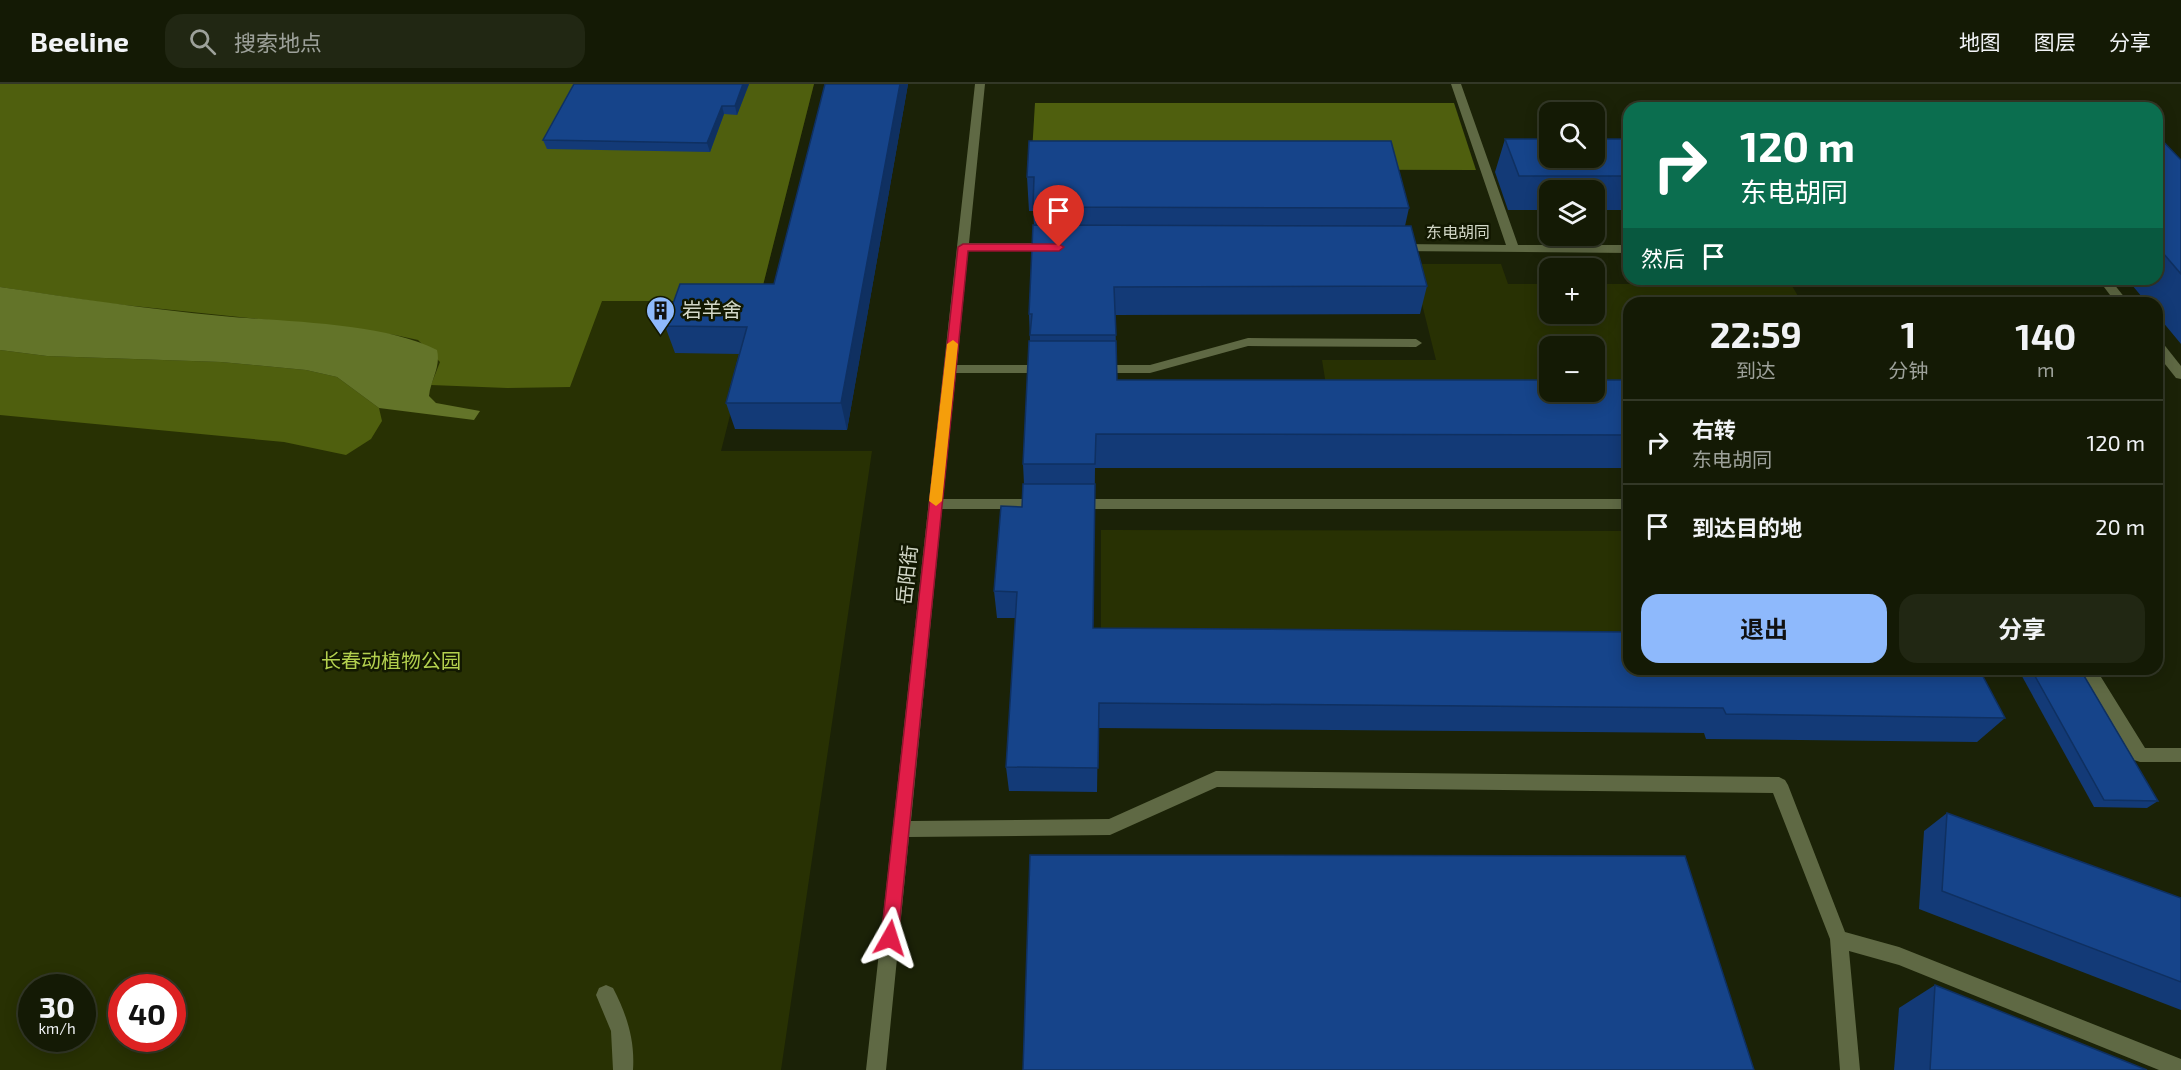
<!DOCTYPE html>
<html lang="zh">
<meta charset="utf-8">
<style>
:root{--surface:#141a05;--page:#212713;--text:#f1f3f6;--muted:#9da19a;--line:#333827;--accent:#8eb9fc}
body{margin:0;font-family:"Exo 2","Noto Sans SC",sans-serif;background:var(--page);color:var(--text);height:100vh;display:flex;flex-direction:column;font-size:22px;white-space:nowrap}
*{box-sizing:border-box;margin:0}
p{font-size:20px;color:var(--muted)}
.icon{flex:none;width:33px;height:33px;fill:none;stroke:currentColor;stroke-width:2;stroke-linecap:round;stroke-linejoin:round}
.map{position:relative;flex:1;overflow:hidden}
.drawer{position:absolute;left:1623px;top:213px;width:540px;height:378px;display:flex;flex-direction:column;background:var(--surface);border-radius:18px;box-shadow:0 3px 15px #0003,0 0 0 2px var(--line)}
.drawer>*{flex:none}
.guide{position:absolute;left:1623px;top:18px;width:540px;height:183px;border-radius:18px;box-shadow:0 3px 15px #0003,0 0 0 2px var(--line);background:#0b6e4f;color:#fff;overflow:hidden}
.fabs{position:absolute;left:1539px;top:18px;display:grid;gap:12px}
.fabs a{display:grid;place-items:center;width:66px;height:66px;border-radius:12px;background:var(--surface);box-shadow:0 3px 15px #0003,0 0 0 2px var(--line);font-size:30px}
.speed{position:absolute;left:18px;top:890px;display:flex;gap:12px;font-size:30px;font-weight:700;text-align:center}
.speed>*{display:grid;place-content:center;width:78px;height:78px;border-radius:50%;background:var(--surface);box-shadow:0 3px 15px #0003,0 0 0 2px var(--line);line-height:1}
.speed small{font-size:15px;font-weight:400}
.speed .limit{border:9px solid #d22;background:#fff;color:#111}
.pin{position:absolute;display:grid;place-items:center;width:51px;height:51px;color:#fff;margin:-62px -26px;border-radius:50% 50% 50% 0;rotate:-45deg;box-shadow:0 0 6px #0007}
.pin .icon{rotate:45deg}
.me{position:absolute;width:66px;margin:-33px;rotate:6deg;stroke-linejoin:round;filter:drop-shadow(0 0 4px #0008)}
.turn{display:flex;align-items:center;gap:21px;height:126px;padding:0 18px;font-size:27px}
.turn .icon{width:78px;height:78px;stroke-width:2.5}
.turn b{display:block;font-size:42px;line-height:51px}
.then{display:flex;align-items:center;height:57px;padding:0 18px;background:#0003;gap:12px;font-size:22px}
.eta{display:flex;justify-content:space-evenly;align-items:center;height:102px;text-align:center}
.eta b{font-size:36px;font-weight:700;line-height:42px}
.primary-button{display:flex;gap:12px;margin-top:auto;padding:12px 18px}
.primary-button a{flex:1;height:69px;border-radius:18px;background:var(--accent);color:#111;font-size:24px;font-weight:700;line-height:69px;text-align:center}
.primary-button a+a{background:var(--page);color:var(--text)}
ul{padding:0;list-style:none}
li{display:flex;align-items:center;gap:18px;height:84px;padding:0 18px;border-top:2px solid var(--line)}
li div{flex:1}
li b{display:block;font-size:22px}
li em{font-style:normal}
header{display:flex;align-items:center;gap:36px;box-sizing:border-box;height:84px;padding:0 30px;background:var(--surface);border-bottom:2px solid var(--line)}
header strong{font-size:28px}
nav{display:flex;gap:33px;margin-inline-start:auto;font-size:21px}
.search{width:420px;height:54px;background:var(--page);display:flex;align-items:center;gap:15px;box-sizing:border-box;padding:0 21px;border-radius:18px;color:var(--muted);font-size:22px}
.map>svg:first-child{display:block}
</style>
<header>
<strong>Beeline</strong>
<div class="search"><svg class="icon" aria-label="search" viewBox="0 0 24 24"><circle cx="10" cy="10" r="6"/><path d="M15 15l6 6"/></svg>搜索地点</div>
<nav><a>地图</a><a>图层</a><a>分享</a></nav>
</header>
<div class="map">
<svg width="2181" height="986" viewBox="0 0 2181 986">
<rect width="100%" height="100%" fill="#1b2207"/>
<g fill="#283103" fill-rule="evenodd">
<path d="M0,0H814L721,367H872L781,986H0ZM32,903H82V954H32ZM122,903H172V954H122Z"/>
<path d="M1412,180H1501L1508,200H1549L1550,230H1594L1595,200H1791L1802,219H1629V326H1330L1322,276H1436ZM1550,262H1594V308H1550Z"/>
<path d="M1101,446L1629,447V563L1101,562Z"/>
</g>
<g fill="#4f5f0e">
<path d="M0,0H814L759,217H602L570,303L507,304L431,301L440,278L418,256L395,251L345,244L105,219L0,203Z"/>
<path d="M1035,19H1454L1476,86L1031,85Z"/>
<path d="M1696,19H1934L1938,24H1694Z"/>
<path d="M0,266L47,272L221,278L306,286L337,293L379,324L382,337L371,355L346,371L284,358L0,331Z"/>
</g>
<path fill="#637429" d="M0,203C74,214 147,225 222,232C285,238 382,238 437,266C441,283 431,295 429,312L436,319L480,327L474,336L379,324L337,293L306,286L221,278L47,272L0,266Z"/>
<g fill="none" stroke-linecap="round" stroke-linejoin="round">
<g fill="#5f6944" fill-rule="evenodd">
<path d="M975,0H985L969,159H1050L1056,163L1050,167H968L957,281H1048L1054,285L1048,289H956L943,415H1041L1048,420L1041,425H942L911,737L1109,735L1216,687L1779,693L1785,696L1788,701L1845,848L1899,863L2181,975V986H2159L1899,881L1849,867L1860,986H1840L1830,855L1773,709L1217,703L1110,751L909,753L886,986H866Z"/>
<path d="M1451,0H1461L1518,161H1629V169L1394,167V161L1398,160L1506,161Z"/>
<path d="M2098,195H2110L2129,219H2116Z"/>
<path d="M1248,254L1416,255L1422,259L1416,263L1248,262L1150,289H1099L1093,285L1099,281H1150Z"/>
<path d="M2157,257L2162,258L2181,282V295L2176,294L2157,270Z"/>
<path d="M1074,415H1629V425H1074L1067,420Z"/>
<path d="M2080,585H2096L2145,664H2181V678H2140L2134,676Z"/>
<path d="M606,901L613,904C627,931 635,956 633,986H613L611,947L596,911L599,904Z"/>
</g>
</g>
<g fill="#133a77">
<path d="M574,0H749L737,31L724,30L710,68L547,65L543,56Z"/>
<path d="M825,0H908L847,346L735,345L726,319L739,270L675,269L665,242L774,200Z"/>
<path d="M2157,51L2181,76V260L2157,231V219H2147L2127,195H2157Z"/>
<path d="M1505,55H1629V126H1594V106H1550V126H1508L1495,88Z"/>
<path d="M1029,57L1409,124L1405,142L1427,202L1420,230L1115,231L1117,296H1629V384H1095L1093,544L2005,634L1977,658L1706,655L1704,649L1098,644L1097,708L1009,707L1006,683L1016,534H997L994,507L1022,423L1024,400L1023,380L1030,257L1029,230L1034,141L1033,127H1029L1027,93Z"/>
<path d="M2018,585H2080L2158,717L2147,724L2094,723Z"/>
<path d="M1947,729L2181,814V926L1919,825L1924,747Z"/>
<path d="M1935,901L2147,986H1894L1899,924Z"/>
</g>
<g fill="#0f3061">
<path d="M743,0H749L737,31L735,22Z"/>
<path d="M900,0H908L847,346L841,319Z"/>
<path d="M722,22L724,30L710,68L707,59Z"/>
</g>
<g fill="#16448a" stroke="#0f3061" stroke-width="1.5">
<path d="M574,0H743L735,22H722L707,59L543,56Z"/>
<path d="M825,0H900L841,319H726L747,243L665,242L680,200H774Z"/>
<path d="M2157,51L2181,76V190L2157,162Z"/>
<path d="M1505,55H1550V74H1594V55H1629V92H1519Z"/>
<path d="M1029,57H1391L1409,124L1033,123L1034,93H1027Z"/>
<path d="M1033,141L1411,142L1427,202L1114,203L1116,251H1030L1032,230H1029Z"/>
<path d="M1029,257H1116L1117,296H1550V308H1594V296H1629V351L1096,350L1095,380H1023Z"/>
<path d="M1023,400H1095L1093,544L1629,548V585H1979L2005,634L1726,630L1723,624L1099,619L1098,684L1006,683L1017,508L994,507L1001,422L1022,423Z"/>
<path d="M2031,585H2080L2158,717L2104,716Z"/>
<path d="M1947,729L2181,814V898L1942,807Z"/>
<path d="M1030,771L1685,772L1754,986H1023Z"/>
<path d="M1935,901L2147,986H1930Z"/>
</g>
<path fill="#e11d48" stroke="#92132f" stroke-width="1.5" d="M963,160H1059L1064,163L1059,167H968L898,854L896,860L890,863L884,860L881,854L958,163Z"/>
<path fill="#f59e0b" d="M953,256L958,260L942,417L936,422L929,417L947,260Z"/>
<defs>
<symbol id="building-pin" viewBox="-11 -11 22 30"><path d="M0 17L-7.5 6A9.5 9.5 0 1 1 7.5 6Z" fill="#8eb9fc" stroke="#121801"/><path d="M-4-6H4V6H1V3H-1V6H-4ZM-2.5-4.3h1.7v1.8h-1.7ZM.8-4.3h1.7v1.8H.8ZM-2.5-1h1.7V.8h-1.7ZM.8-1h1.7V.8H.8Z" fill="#111"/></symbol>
</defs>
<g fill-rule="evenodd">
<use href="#building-pin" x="644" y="210" width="33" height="45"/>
</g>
<g text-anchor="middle" stroke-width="5" stroke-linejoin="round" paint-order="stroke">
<g font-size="16" fill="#d2d7c7" stroke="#121801">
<text x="1458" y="154">东电胡同</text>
</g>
<g font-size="20" fill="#d2d7c7" stroke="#121801" text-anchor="start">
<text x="682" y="233">岩羊舍</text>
</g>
<g font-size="20" fill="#d2d7c7" stroke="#121801">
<text transform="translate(907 491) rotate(-84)" y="7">岳阳街</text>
</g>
<g font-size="20" fill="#b3d04e" stroke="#121801">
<text x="391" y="584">长春动植物公园</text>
</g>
</g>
</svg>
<div class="fabs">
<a><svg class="icon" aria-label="search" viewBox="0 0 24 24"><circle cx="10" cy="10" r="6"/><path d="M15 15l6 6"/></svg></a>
<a><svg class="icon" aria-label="layers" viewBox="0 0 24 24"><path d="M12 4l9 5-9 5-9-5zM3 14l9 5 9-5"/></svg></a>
<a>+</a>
<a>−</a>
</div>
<div class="speed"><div>30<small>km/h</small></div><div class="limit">40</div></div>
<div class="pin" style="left:1059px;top:163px;background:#d93025"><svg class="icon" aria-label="arrive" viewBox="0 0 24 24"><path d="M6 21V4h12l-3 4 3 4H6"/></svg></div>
<svg class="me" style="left:890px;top:854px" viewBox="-20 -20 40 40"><path d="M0-17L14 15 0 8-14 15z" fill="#e11d48" stroke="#fff" stroke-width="4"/></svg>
<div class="guide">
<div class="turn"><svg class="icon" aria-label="right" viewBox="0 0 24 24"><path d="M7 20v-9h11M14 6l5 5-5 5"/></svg><div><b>120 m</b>东电胡同</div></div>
<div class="then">然后<svg class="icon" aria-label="arrive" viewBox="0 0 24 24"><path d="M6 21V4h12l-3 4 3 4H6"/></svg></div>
</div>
<section class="drawer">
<div class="eta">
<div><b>22:59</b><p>到达</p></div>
<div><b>1</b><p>分钟</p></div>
<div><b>140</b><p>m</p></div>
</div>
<ul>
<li><svg class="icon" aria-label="right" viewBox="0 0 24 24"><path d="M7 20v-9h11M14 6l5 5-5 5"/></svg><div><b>右转</b><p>东电胡同</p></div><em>120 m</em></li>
<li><svg class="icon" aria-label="arrive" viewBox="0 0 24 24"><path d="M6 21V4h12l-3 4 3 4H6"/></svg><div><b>到达目的地</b></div><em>20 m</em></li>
</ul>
<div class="primary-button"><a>退出</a><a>分享</a></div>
</section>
</div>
